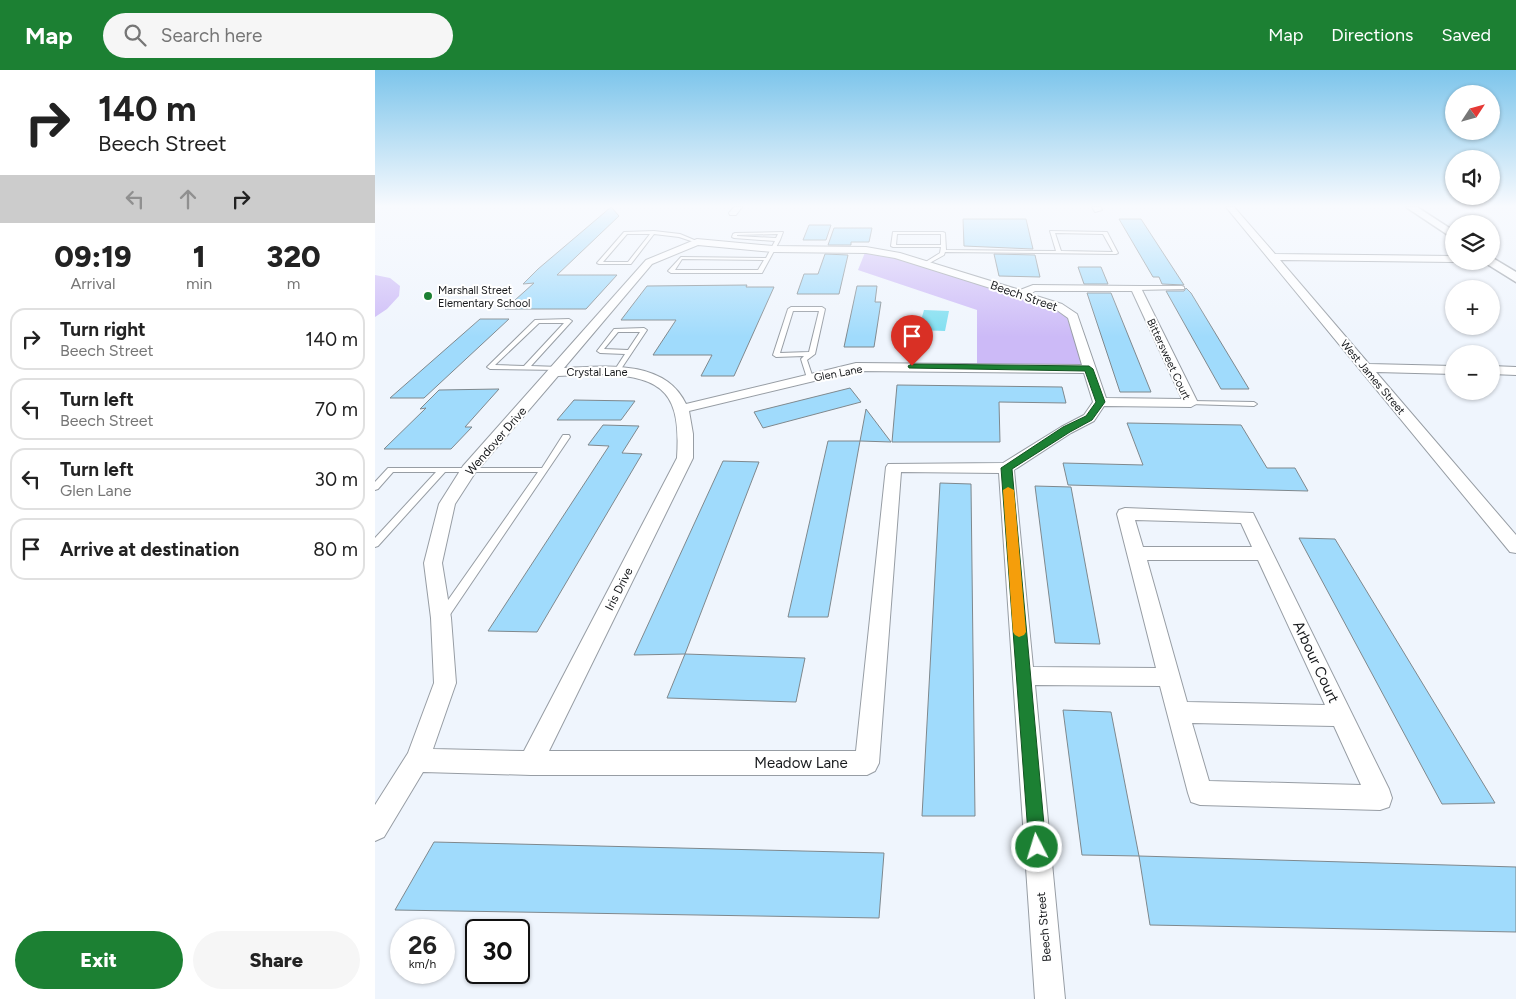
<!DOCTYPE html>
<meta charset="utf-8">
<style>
:root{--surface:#fff;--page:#f6f6f6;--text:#222;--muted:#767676;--line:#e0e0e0;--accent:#1c8033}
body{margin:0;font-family:Figtree,sans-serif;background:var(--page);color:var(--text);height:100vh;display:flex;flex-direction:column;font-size:19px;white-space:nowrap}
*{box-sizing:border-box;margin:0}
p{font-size:16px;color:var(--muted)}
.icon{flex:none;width:28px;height:28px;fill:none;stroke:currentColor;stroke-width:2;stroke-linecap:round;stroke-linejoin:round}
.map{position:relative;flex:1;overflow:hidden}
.sheet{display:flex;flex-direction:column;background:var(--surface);width:375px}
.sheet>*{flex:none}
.guide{background:#fff;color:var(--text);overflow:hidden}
.needle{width:32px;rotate:54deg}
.controls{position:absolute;left:1070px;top:15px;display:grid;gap:10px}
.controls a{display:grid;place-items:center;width:55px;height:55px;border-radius:50%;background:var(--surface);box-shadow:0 1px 4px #0004;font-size:25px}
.speed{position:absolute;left:15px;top:849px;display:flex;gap:10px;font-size:25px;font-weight:700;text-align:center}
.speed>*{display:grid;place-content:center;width:65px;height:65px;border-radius:50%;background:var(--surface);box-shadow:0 1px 4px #0004;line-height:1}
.speed small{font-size:12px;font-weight:400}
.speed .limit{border:2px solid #111;border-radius:8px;background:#fff;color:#111}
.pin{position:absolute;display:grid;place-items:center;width:42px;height:42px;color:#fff;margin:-51px -21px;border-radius:50% 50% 50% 0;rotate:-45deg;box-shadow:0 0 5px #0007}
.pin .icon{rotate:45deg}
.me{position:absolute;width:55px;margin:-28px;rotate:355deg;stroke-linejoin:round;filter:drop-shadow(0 0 4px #0008)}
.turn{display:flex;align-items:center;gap:18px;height:105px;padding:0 15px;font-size:22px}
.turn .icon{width:65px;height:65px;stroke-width:2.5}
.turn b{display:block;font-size:35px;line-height:42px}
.lanes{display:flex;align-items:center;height:48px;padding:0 15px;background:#0003;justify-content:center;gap:25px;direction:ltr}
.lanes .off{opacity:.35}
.eta{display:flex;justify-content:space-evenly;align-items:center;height:85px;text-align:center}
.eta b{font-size:30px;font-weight:800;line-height:35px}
.action{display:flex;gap:10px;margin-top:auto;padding:10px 15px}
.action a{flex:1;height:58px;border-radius:30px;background:var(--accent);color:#fff;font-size:20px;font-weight:800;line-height:58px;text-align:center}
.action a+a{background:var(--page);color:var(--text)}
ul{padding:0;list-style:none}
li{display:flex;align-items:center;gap:15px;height:62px;margin:0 10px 8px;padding:0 5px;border:2px solid var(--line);border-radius:15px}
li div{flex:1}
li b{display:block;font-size:19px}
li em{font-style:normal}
header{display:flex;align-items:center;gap:30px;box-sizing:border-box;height:70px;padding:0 25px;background:var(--accent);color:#fff}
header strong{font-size:24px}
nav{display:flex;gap:28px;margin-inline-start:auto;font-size:18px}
.search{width:350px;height:45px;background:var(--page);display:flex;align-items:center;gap:12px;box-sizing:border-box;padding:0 18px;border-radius:28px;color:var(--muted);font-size:19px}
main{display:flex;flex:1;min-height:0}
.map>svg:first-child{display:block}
</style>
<header>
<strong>Map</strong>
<div class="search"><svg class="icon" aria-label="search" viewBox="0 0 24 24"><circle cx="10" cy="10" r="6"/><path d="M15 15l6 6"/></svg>Search here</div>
<nav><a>Map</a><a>Directions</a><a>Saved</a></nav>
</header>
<main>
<section class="sheet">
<div class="guide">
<div class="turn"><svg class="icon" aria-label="right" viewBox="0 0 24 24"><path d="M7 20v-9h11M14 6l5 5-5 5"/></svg><div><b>140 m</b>Beech Street</div></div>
<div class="lanes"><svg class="icon off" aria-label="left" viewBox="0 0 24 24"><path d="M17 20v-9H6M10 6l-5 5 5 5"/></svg><svg class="icon off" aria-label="ahead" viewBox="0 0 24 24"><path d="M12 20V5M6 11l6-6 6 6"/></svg><svg class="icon" aria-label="right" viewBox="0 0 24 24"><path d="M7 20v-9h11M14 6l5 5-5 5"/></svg></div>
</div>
<div class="eta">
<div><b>09:19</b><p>Arrival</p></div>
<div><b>1</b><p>min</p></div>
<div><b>320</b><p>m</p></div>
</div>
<ul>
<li><svg class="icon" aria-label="right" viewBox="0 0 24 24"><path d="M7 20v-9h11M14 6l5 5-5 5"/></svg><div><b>Turn right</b><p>Beech Street</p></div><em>140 m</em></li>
<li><svg class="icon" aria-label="left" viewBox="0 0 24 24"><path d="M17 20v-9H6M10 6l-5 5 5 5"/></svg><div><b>Turn left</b><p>Beech Street</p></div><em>70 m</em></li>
<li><svg class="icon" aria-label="left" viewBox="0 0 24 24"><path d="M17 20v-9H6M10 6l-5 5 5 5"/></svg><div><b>Turn left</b><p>Glen Lane</p></div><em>30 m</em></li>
<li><svg class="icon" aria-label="arrive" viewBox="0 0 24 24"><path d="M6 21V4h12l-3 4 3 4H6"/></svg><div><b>Arrive at destination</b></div><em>80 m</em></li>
</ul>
<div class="action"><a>Exit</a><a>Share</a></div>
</section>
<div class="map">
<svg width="1141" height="929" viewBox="0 0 1141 929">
<rect width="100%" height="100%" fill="#eff5fd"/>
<g fill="#ccbaf7">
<path d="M491,180C561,192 632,218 698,246L714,299L602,297V240L483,200Z"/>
<path d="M0,205L15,208L25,216L24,226L12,239L0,247Z"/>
</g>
<path fill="#7edef0" d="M549,240L574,241L570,261L542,260L544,252L530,251L532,246L547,247Z"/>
<g fill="#a0dbfc" stroke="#7f888d">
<path d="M236,137L244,146L182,205H242L211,239H130L159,213L148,214L163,199Z"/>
<path d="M588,149H651L658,179L589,176Z"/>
<path d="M744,149H766L809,215L787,214L784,207H778Z"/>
<path d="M434,155H456L451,170H428Z"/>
<path d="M459,158H497L494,172H476V175H453Z"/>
<path d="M450,184L473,185L464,224H422L429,204H443Z"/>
<path d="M619,184L660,185L665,207L624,206Z"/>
<path d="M703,197H726L733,214H709Z"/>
<path d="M372,215L371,217H399L359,306H326L337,285H278L301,250H246L272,216Z"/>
<path d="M482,216H502L500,232H506L499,277H469Z"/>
<path d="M811,218L816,223L874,319H846L791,221H809Z"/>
<path d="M712,223H736L776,322H745Z"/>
<path d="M105,249H134L49,328H15Z"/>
<path d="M522,315L687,317L691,333L624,332L625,372H517Z"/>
<path d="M475,318L486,332L388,358L379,342Z"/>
<path d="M124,319L90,357H97L76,379H9L51,338L45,339L64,320Z"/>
<path d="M199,330L260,331L246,350H182Z"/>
<path d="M491,339L516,372L485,371Z"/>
<path d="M752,353L866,355L892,398H920L933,421L693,415L688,393L768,395Z"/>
<path d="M228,355L264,356L247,383L267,384L162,562L113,561L234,376L213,375Z"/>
<path d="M453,371H485L453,547H413Z"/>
<path d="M348,391L384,392L310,584L259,585Z"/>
<path d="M565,413L596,414L600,746H547Z"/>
<path d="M660,416L696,417L725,574L680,573Z"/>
<path d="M924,468L960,469L1120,733L1067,734Z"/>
<path d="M310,584L430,588L421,632L292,628Z"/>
<path d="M688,640L736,642L764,786L707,785Z"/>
<path d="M59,772L509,783L504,848L20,840Z"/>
<path d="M764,786L1141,797V862L775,855Z"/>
</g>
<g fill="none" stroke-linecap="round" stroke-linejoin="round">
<defs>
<g id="service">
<path d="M279,161L305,164L324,172L322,173L304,167L279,164L256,194H224L222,193L249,162ZM252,164H275L253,192H228Z"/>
<path d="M675,161L732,162L743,183L741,184L570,182L569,185L551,195L549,194V193L565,183L566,177H518L516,176L518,162H568L570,163L571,180L681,181ZM680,163L728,164L738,182L686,181ZM522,164H566V175H521Z"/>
<path d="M408,162L405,170L387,203H296L293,201L306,187L391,188L400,171L359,168L357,167L358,164L360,163ZM403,164L401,168L362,166V165ZM307,189L389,190L383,200H300Z"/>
<path d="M807,216L809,217V219L761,220L758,218L761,216Z"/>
<path d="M416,237H447L450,239L440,284L432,290L438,308L437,309L435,310L432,308L426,289L429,286L401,287L398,285L413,239ZM418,241H444L434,282L405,283Z"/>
<path d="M194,249L197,251L196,252L156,296L184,297L186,298V300L115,299L112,297L160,250ZM164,253H189L149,296L120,295Z"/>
<path d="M239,259L269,258L272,260L244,302L242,303L239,301L250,284L225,283L222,281ZM243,262H265L253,280L229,279Z"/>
<path d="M816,331L879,332L882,334L879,336L814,334L813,333Z"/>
<path d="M188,365H194L195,367L72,549L68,550L64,549L63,546L64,543L163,402H70L3,476L0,477V468L61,402H18L3,419L0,420V412L13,398H167Z"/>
</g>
<g id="minor">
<path d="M359,137H367L361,145H355L354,143Z"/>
<path d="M717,137H725L727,140L720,142Z"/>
<path d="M851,137H859L900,184L1079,186V191H1082L1079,192L905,190L994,294L1079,296V304L1001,302L1141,465V483L1135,482Z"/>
<path d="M322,169L398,176L491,177L525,183L645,220L658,215L765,216L823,333L816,337L729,336L719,351L696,363L639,400L658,597L781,598L742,444L744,440L750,438L878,443L1014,719L1017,728L1014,737L1005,740L825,735L816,732L813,723L785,616L660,615L690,929H660L624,403L526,402L504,693L500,701L492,705H156L48,702L9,767L0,771V735L33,683L59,613L56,548L49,493L64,434L88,396L271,190ZM323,175L398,182L491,183L520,188L679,238L693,248L707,295L481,293L311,334C290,289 230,296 189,298L277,194ZM660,221H757L807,329L731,328L702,244L687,234L655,224ZM481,301L709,303L718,332L709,345L686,357L628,393L513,394L511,397L481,681H174L318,388V364L314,341ZM227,304C291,307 306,325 302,388L149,681L58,679L81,613L76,548L67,493L80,434L100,403L183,306ZM760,450L866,453L877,477H768ZM772,490H883L950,635L812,632ZM817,653L959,656L986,715L834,711Z"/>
<path d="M1116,296L1141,297V305L1116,304Z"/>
</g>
<g id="tertiary">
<path d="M1031,137H1042L1079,161V169Z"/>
<path d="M1116,187L1141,202V212L1112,194L1110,191H1116Z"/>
</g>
</defs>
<use href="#service" stroke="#979da4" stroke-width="2"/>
<use href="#minor" stroke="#979da4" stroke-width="2"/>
<use href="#tertiary" stroke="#979da4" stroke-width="3"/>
<use href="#service" fill="#fff" fill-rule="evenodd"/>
<use href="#minor" fill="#fff" fill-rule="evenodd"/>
<use href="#tertiary" fill="#fff" fill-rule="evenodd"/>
</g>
<linearGradient id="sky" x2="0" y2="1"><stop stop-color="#7dc5eb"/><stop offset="0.51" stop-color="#f8fafe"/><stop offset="1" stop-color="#f8fafe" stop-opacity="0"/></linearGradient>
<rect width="1141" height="267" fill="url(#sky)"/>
<path fill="#1c8033" stroke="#125321" d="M537,294L714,296L718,299L730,332L717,350L695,362L637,399L671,777L668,783L662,786L656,783L654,777L626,398L688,357L711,346L721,332L710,301L534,298L533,296Z"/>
<path fill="#f59e0b" d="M633,417L639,420L651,562L649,565L644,567L640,565L638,562L628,420Z"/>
<circle fill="#1c8033" stroke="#fff" stroke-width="2" cx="53" cy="226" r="5"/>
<g text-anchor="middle" stroke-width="4" stroke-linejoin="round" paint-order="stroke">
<g font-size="11" fill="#181a1d" stroke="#fff" text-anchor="start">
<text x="63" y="224">Marshall Street<tspan x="63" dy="13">Elementary School</tspan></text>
</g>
<g font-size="11" fill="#181a1d" stroke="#fff">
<text transform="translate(794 289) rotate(65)" y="4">Bittersweet Court</text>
<text x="222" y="306">Crystal Lane</text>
<text transform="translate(463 303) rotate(-11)" y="4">Glen Lane</text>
<text transform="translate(998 307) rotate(50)" y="4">West James Street</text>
</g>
<g font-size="12" fill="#181a1d" stroke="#fff">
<text transform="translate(649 226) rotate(19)" y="4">Beech Street</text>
<text transform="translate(121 371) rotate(-49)" y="4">Wendover Drive</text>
<text transform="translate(244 519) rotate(-63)" y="4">Iris Drive</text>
<text transform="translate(669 857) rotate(-95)" y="4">Beech Street</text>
</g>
<g font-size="15" fill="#181a1d" stroke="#fff">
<text transform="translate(941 592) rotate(65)" y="5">Arbour Court</text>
<text x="426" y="698">Meadow Lane</text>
</g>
</g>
</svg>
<div class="controls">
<a><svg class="needle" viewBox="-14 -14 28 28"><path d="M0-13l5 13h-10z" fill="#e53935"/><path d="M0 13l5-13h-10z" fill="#767676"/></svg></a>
<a><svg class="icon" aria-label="sound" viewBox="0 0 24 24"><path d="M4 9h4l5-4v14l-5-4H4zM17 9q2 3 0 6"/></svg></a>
<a><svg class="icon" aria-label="layers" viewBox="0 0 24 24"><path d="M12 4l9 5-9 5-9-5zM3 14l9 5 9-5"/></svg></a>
<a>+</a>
<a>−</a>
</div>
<div class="speed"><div>26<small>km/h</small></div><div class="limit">30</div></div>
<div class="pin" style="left:537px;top:296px;background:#d93025"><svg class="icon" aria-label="arrive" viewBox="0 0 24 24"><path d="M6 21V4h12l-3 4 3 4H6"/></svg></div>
<svg class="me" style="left:662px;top:777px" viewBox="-20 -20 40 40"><circle r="17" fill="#1c8033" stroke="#fff" stroke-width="3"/><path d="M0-11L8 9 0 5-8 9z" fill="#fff"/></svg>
</div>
</main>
